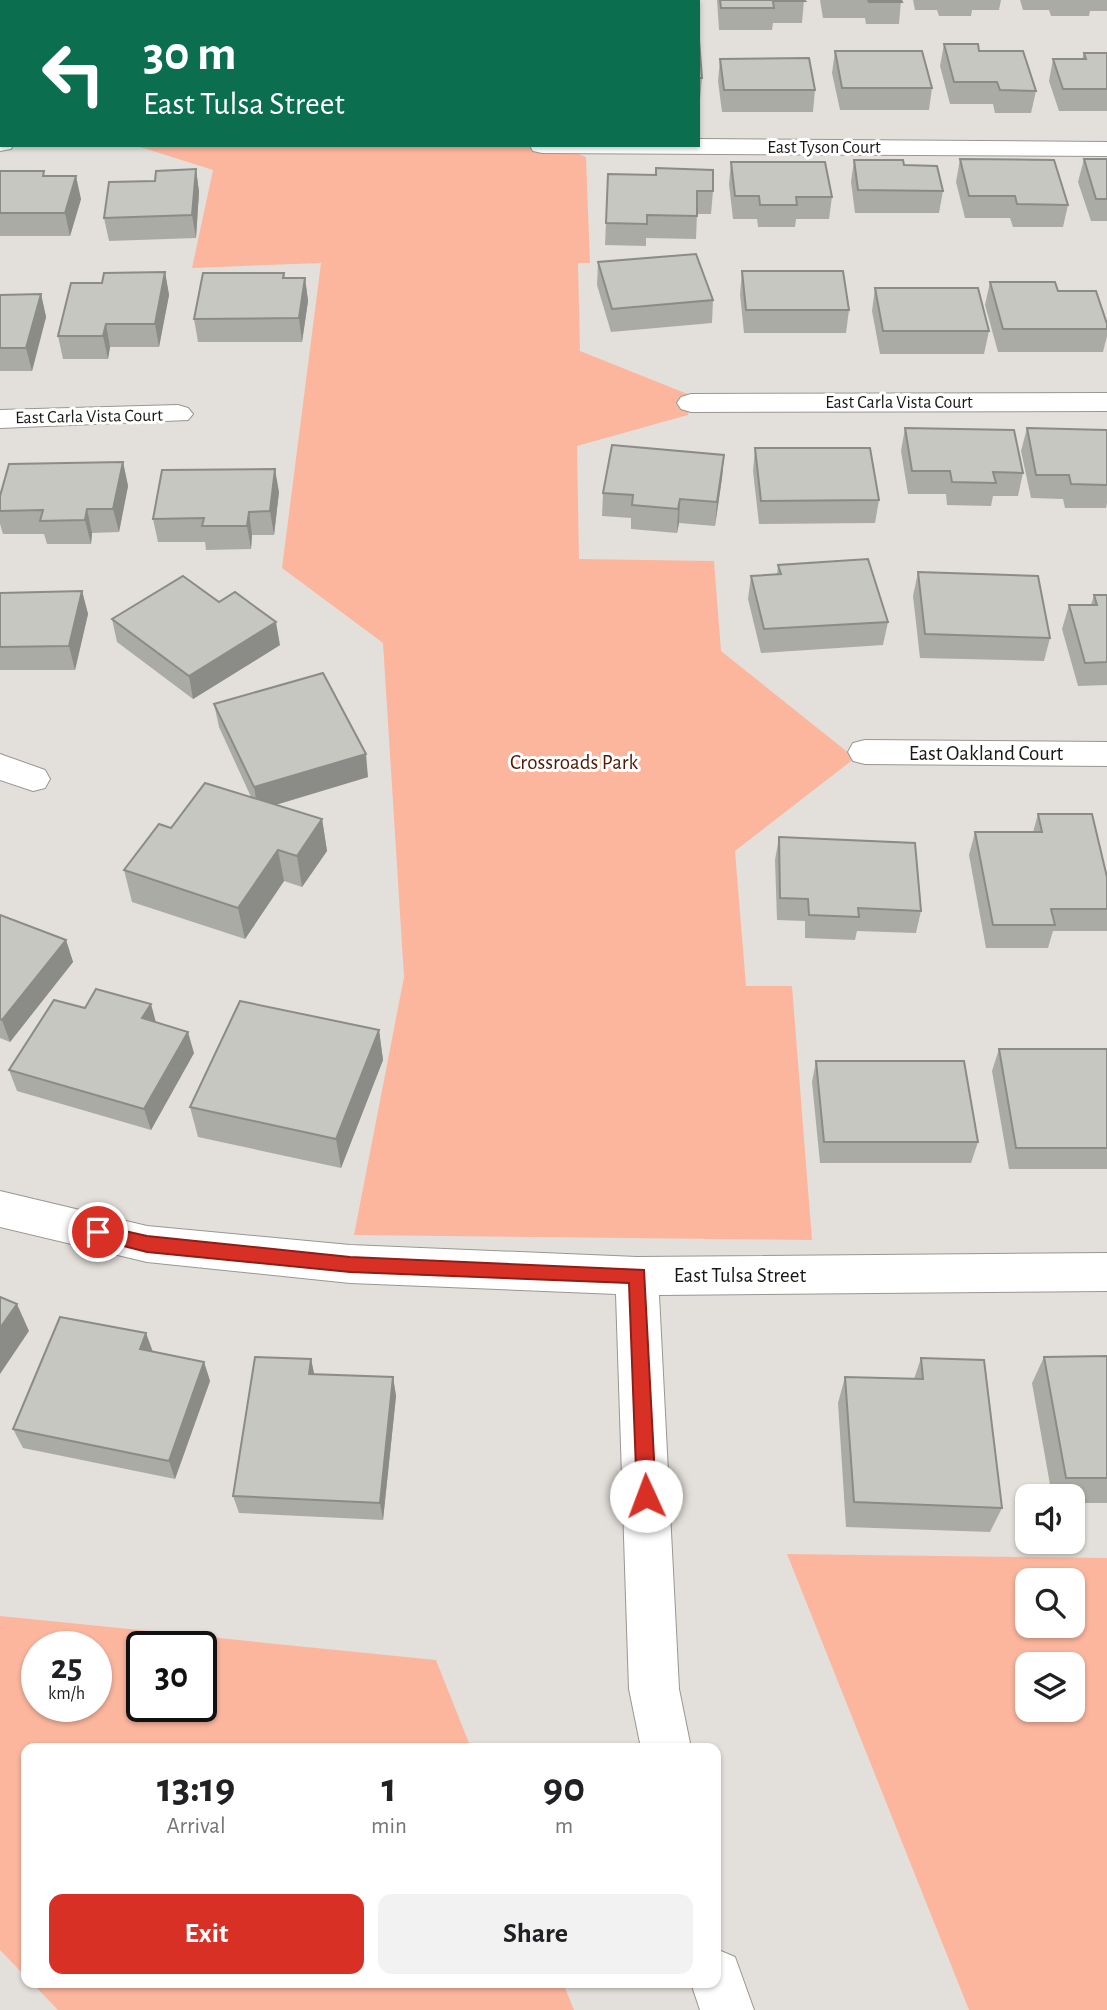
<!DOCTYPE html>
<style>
:root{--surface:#fff;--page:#f2f2f2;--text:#202124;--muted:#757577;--accent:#d93025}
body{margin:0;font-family:"Alegreya Sans",sans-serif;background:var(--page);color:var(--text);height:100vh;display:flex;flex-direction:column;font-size:26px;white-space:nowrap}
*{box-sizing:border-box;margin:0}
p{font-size:23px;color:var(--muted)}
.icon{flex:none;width:38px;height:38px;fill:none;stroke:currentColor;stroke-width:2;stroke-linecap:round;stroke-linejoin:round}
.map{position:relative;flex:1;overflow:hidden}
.details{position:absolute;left:21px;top:1743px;width:700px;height:245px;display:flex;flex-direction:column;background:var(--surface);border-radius:14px;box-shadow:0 2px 5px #0004}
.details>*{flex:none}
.guide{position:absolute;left:0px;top:0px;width:700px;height:147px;box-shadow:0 2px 5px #0004;background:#0b6e4f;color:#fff;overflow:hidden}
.fabs{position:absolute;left:1015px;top:1484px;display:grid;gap:14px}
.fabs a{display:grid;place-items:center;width:70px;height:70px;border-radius:14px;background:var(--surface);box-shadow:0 2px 5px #0004;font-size:35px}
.speed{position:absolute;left:21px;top:1631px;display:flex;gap:14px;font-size:35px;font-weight:700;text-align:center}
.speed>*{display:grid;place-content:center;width:91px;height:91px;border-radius:50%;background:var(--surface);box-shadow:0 2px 5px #0004;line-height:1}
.speed small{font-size:18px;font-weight:400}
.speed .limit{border:4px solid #111;border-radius:10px;background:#fff;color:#111}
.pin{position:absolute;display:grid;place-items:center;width:60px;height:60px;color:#fff;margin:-30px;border:4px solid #fff;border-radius:50%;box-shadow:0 2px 7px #0007}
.me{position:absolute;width:77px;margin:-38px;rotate:358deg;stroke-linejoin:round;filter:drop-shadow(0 0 5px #0008)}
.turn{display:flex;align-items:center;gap:24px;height:147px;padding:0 28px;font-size:32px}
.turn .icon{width:91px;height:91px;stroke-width:2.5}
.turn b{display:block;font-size:49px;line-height:60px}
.eta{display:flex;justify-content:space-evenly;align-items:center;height:119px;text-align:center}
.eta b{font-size:42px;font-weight:700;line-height:49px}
.action{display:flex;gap:14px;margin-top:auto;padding:14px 28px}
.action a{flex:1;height:80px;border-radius:14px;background:var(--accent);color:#fff;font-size:28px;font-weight:700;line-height:80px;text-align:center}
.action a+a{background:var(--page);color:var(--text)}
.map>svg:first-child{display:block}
</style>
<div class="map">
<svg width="1107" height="2010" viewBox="0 0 1107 2010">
<rect width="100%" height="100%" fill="#e3e0db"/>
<g fill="#fcb69e" fill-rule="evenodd">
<path d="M271,0H590L270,2Z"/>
<path d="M134,145H556L586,157L590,263H578L580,351L690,395L688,415L577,446L579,559L714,561L721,651L855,758L735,851L746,986H792L812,1240L354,1235L404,977L383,643L282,568L321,263L192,268L213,170Z"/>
<path d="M787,1554L1107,1558V2010H969ZM1027,1580H1073V1626H1027ZM1027,1664H1073V1710H1027Z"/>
<path d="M0,1616L436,1660L471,1748H26V1977L0,1950ZM37,1647H96V1706H37ZM142,1647H201V1706H142Z"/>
<path d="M32,1983H563L574,2010H58Z"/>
</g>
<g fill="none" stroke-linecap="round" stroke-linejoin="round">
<defs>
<g id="street">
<path d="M0,137L2,145H13L11,149L0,151Z"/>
<path d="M698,139L1107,142V156L542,153L533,151L530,146L698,145Z"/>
<path d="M1107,393V411L691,412L681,409L677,403L681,397L691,394Z"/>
<path d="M178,405L188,408L193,414L188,420L0,428V410Z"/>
<path d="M865,740L1107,742V766L865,764L853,761L848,752L853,743Z"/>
<path d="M0,754L45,770L50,779L45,788L33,791L0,780Z"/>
<path d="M0,1191L147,1226L350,1245L637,1257L1107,1253V1291L659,1295L679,1689L691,1748H641L629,1689L616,1294L350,1283L147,1262L0,1227Z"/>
<path d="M716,1949L735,1957L754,2010H700L691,1983H716Z"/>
</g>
</defs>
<use href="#street" stroke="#9a9792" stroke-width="2"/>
<use href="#street" fill="#fff" fill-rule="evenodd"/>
</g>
<g fill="#ababa6">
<path d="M0,0H38L37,2H2V20H0Z"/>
<rect x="177" y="0" width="86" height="2"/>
<rect x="598" y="0" width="84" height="2"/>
<path d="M717,0H804L802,23H773L772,30H719Z"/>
<path d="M820,0H901L899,24H866L865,18H823Z"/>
<path d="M913,0H1001L999,10H972L971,16H939L937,10H915Z"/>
<path d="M1020,0H1107V11H1090L1089,16H1051L1049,10H1023Z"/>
<rect x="0" y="38" width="2" height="63"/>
<path d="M698,40L702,78L700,100H698Z"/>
<path d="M944,44L979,51L1036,91L1031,113H995L993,104H950L940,66Z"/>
<path d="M835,51L932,88L929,110H840L832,73Z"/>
<path d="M1084,53H1107V111H1059L1049,81L1053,59H1082Z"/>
<path d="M720,59L815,90L813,112H722L718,81Z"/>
<path d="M960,159L1068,205L1063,227H1013L1010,218H965L956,182Z"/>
<path d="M1084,159H1107V221H1091L1078,182Z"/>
<path d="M854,160L904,165L943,191L939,213H855L851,182Z"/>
<path d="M731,162L832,197L829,219H796L795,227H758L757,219H733L729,184Z"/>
<path d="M196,169L199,192L196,238L109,241L104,218L155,181Z"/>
<path d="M0,171L45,176L81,199L70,236H0Z"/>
<path d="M608,174L713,191L711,214H697L696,239L646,238V246L605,245Z"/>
<path d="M598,262L713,300L712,323L611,332L597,285Z"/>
<path d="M742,271L849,310L846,333H744L740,294Z"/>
<path d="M165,272L169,295L159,347H110L108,359H63L58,336L102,283Z"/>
<path d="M284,273L285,278H305L308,301L302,342H198L194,319Z"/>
<path d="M990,282L1058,291L1107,324V336L1103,352H998L985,305Z"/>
<path d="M875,288L989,331L984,354H880L872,311Z"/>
<path d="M41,294L46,317L32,371H0V295Z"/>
<path d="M905,428L1023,473L1018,496H993L991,506L947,505L946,494H908L901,451Z"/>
<path d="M1027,428L1107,430V503L1106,508H1065L1063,499L1031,498L1021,451Z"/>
<path d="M755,448L879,500L875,523L759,524L753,471Z"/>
<path d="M724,455L722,478L715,526L679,523L677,533L631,529V518L602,516L603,493Z"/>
<path d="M123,462L128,486L119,532L92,533L91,544H47L44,534H3L0,524V496Z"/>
<path d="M279,492L274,535H252L251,549L206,550L205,542H158L153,519Z"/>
<path d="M778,565L888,622L883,645L761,653L748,599L751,576L777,575Z"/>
<path d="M918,572L1050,638L1044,661L920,658L913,596Z"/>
<path d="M82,591L88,614L75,670H0V593Z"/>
<path d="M1094,595H1107V685L1078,686L1062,629L1069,605H1091Z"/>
<path d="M219,602L280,645L193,699L117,642L112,619Z"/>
<path d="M214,704L368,777L276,805L322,819L327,851L302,887L284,881L245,939L132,902L124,870L171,828L251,797L219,727Z"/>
<path d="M1038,814L1107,877V931H1053L1048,948H986L969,855L975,832H1033Z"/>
<path d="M779,837L921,911L916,933L857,931L855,940L805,938V921L777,920L775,860Z"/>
<path d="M0,915L66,940L73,962L10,1042L0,1038Z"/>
<path d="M85,1008L156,1022L194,1053L151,1130L17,1091L9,1070Z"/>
<path d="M379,1030L383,1060L341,1168L198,1137L190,1107Z"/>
<path d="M999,1049H1107V1169H1009L992,1071Z"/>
<path d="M816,1061L978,1142L971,1163H820L812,1082Z"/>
<path d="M153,1351L204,1362L210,1381L175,1479L23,1448L13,1429Z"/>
<path d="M1107,1356V1503H1073V1496H1052L1032,1383L1044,1357Z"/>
<path d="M921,1358L1002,1508L990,1532L846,1527L838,1403L845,1377L914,1379Z"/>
<path d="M311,1359L314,1374L393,1377L396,1396L383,1520L239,1513L233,1496Z"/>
</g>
<g fill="#8b8b87">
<path d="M24,0H38L37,2H24Z"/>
<rect x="137" y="0" width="10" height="2"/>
<path d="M196,169L199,192L196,238L192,215Z"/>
<path d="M76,176L81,199L70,236L65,213Z"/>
<path d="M165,272L169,295L159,347L155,324Z"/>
<path d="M305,278L308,301L302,342L299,318Z"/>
<path d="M41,294L46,317L32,371L26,348Z"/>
<path d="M106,324L110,347L108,359L103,336Z"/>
<path d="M724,455L722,478L715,526L717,502Z"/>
<path d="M123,462L128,486L119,532L113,509Z"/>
<path d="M275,469L279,492L274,535L270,511Z"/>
<path d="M680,499L679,523L677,533L678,509Z"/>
<path d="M87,509L92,533L91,544L85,520Z"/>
<path d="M249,512L252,535L251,549L247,526Z"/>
<path d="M82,591L88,614L75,670L69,646Z"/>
<path d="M276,622L280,645L193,699L189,676Z"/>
<path d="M366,754L368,777L258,810L254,787Z"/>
<path d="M322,819L327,851L302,887L297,856Z"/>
<path d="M278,850L284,881L245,939L238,908Z"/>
<path d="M66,940L73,962L10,1042L2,1020Z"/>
<path d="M151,1004L157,1026L142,1018Z"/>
<path d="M379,1030L383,1060L341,1168L336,1139Z"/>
<path d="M188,1032L194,1053L151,1130L144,1109Z"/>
<path d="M17,1304L29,1331L0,1374V1328Z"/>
<path d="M146,1333L153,1352L140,1349Z"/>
<path d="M311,1359L315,1378L309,1374Z"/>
<path d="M204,1362L210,1381L175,1479L169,1461Z"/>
<path d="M393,1377L396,1396L383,1520L380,1503Z"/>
</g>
<g fill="#c7c7c1" stroke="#8b8b87" stroke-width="2">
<rect x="52" y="0" width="85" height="2"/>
<rect x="210" y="0" width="52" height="2"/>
<path d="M598,0H633L632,2H598Z"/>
<path d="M655,0H679L678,1Z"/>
<path d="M720,0H804L805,1H773L774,8H721Z"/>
<path d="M868,0H901L902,2H869Z"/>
<rect x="0" y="38" width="2" height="41"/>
<path d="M698,40H699L702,78H698Z"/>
<path d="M944,44H978L979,51H1023L1036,91L1000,90L997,82H954Z"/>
<path d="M835,51H922L932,88H842Z"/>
<path d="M1084,53H1107V89H1063L1053,59H1086Z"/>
<path d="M809,58L815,90H724L720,59Z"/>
<path d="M960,159L1054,160L1068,205L1017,204L1015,196H969Z"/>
<path d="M1084,159H1107V199H1096Z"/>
<path d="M854,160H903L904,165L937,166L943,191L858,190Z"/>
<path d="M731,162H825L832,197H796L797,205H760L759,196H735Z"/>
<path d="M656,168L713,170V191H697V216L647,215V224L606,223L608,174L656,175Z"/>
<path d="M196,169L192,215L104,218L109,182L155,181L156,171Z"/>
<path d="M0,171H44L43,176H76L65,213H0Z"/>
<path d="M696,254L713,300L612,309L598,262Z"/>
<path d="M742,271H843L849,310H746Z"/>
<path d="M165,272L155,324H106L103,336H58L71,283H102L104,273Z"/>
<path d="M203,273H284L283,278H305L299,318L194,319Z"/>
<path d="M990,282H1055L1058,291H1096L1107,324V329H1003Z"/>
<path d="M875,288H978L989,331H883Z"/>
<path d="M41,294L26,348H0V295Z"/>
<path d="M905,428L1014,430L1023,473L993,472L996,483L952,482L950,471H912Z"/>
<path d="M1027,428L1107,430V485L1071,484L1069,475H1036Z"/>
<path d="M612,445L724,455L717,502L680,499L678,509L632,505L633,495L603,493Z"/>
<path d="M755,448H870L879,500L761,501Z"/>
<path d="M123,462L113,509H87L85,520L40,521L43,510L0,511V496L9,464Z"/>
<path d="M275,469L270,511L249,512L247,526H202L204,518L153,519L162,470Z"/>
<path d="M868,559L888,622L764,629L751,576L781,574L778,565Z"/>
<path d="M918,572L1038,576L1050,638L925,634Z"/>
<path d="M183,576L219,602L235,592L276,622L189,676L112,619Z"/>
<path d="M82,591L69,646L0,647V593Z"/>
<path d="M1094,595H1107V662L1085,663L1069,605H1097Z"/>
<path d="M323,673L366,754L254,787L214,704Z"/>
<path d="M205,783L322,819L297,856L278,850L238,908L124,870L159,824L171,828Z"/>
<path d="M1038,814H1092L1107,877V909H1051L1055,925H993L975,832H1042Z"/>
<path d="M779,837L915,843L921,911L858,908L859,917L809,915L808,899L780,898Z"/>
<path d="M0,915L66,940L2,1020L0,1019Z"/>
<path d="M96,989L151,1004L142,1018L188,1032L144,1109L9,1070L54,1000L85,1008Z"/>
<path d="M240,1001L379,1030L336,1139L190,1107Z"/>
<path d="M999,1049H1107V1148H1016Z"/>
<path d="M816,1061H964L978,1142H824Z"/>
<path d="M0,1297L17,1304L0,1328Z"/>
<path d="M60,1317L146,1333L140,1349L204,1362L169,1461L13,1429Z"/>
<path d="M1107,1356V1478H1066L1044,1357Z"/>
<path d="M255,1357L311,1359L309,1374L393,1377L380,1503L233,1496Z"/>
<path d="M921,1358L984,1360L1002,1508L854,1502L845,1377L923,1379Z"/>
</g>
<path fill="#d93025" stroke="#8d1f18" stroke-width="2" d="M98,1225L147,1236L350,1257L644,1270L656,1496L653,1503L646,1506L639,1503L637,1496L629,1283L350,1272L147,1252L92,1238L89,1232L92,1227Z"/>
<g text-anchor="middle" stroke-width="6" stroke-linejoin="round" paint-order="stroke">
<g font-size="18" fill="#191816" stroke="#fff">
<text x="824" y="153">East Tyson Court</text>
<text x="899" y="408">East Carla Vista Court</text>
<text transform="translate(89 416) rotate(-1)" y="6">East Carla Vista Court</text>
</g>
<g font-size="21" fill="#191816" stroke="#fff">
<text x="986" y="760">East Oakland Court</text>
<text x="740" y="1282">East Tulsa Street</text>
</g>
<g font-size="21" fill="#4f1905" stroke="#fff">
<text x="574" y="769">Crossroads Park</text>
</g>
</g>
</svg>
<div class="fabs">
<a><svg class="icon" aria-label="sound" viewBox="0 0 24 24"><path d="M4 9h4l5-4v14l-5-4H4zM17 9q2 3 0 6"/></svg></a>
<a><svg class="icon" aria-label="search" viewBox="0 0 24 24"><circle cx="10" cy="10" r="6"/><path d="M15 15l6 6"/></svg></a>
<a><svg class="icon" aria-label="layers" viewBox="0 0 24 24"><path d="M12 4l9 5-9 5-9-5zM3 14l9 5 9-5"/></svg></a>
</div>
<div class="speed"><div>25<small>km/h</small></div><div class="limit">30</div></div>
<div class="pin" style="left:98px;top:1232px;background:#d93025"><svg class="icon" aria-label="arrive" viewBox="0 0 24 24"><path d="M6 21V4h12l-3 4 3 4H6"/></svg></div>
<svg class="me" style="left:646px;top:1496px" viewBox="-20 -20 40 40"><circle r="19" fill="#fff"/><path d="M0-13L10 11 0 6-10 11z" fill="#d93025"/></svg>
<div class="guide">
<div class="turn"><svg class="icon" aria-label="left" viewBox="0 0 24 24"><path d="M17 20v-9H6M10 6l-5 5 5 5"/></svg><div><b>30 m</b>East Tulsa Street</div></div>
</div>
<section class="details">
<div class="eta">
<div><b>13:19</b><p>Arrival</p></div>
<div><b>1</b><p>min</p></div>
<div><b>90</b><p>m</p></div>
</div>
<div class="action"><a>Exit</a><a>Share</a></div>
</section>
</div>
